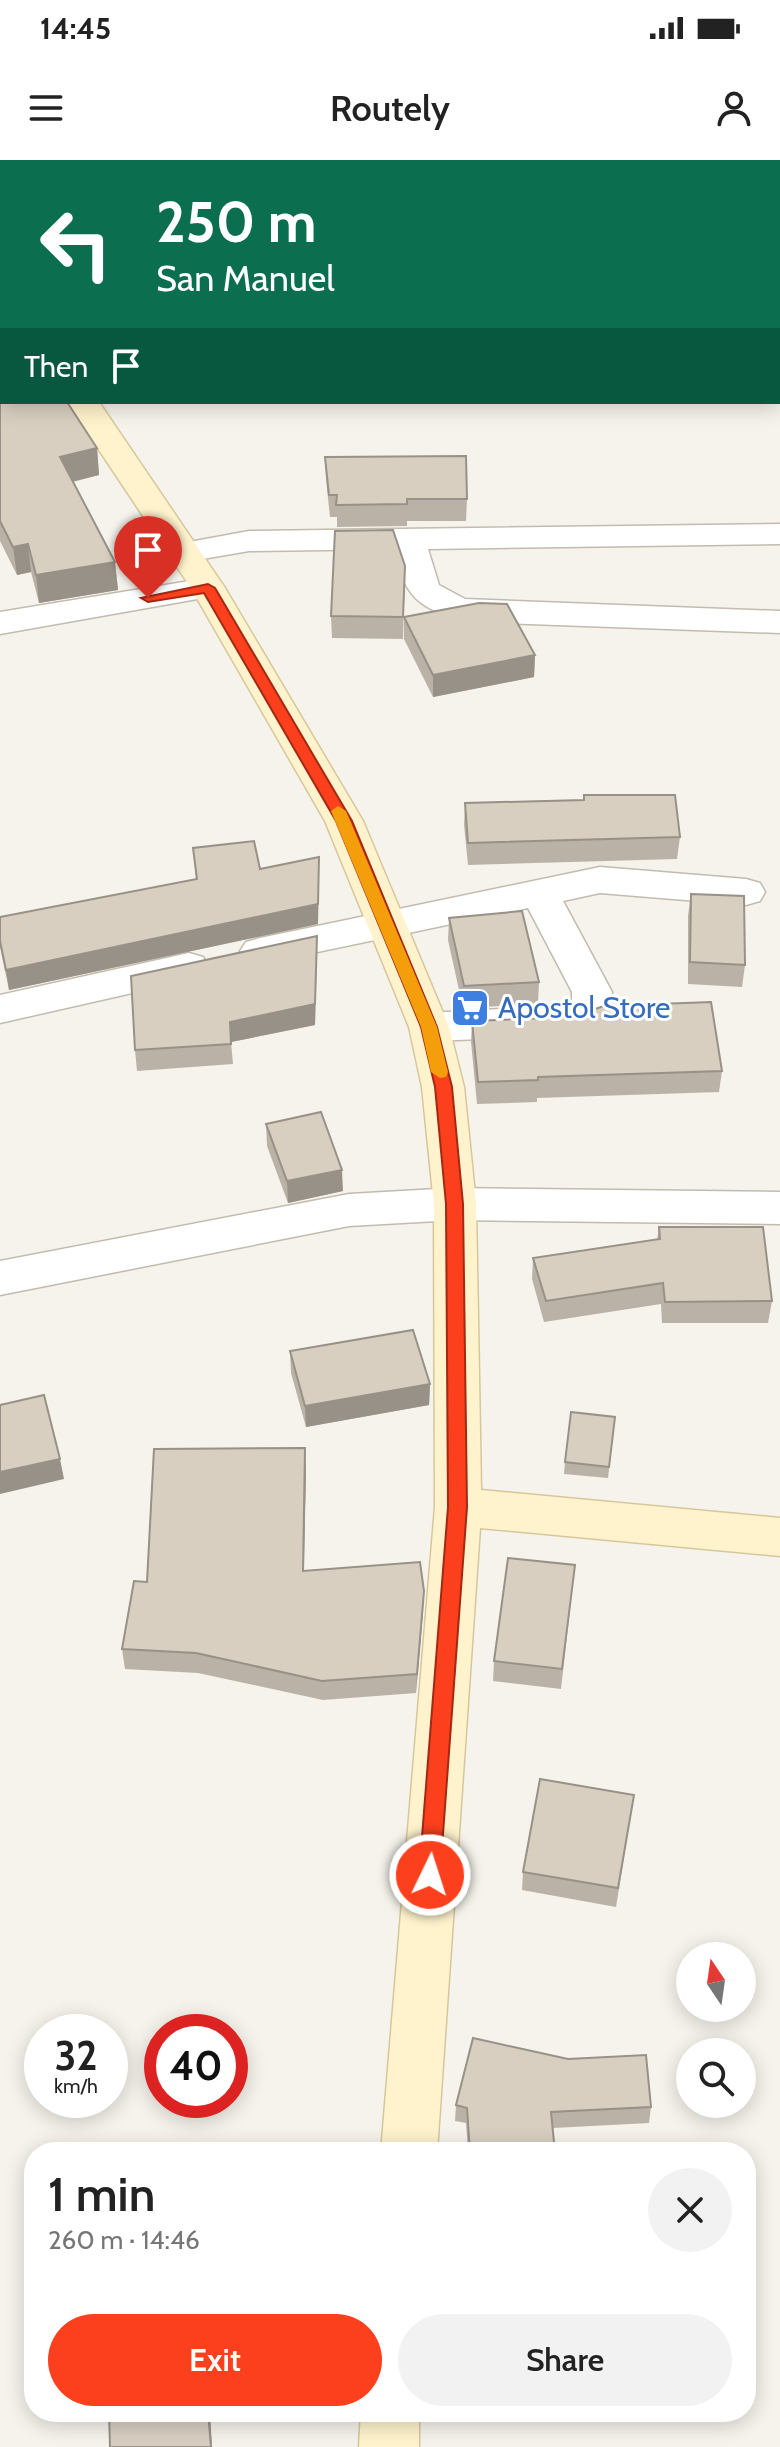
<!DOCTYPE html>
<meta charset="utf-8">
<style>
:root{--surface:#fff;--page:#f2f2f2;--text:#222;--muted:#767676;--accent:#fc3f1d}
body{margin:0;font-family:Cabin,sans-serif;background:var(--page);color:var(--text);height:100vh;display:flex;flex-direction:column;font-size:30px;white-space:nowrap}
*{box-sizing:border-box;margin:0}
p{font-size:26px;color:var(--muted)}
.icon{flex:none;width:44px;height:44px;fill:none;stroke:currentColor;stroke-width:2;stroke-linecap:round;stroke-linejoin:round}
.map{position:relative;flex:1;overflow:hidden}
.drawer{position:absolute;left:24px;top:1982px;width:732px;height:280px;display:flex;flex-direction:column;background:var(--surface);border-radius:32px;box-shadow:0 4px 20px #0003}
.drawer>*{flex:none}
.banner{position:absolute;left:0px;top:0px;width:780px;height:244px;box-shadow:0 4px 20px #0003;background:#0b6e4f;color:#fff;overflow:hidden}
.needle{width:52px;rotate:347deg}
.tools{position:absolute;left:676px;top:1782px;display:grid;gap:16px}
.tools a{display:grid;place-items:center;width:80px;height:80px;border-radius:50%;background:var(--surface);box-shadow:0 4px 20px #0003;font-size:40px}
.speed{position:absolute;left:24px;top:1854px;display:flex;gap:16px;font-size:40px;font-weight:700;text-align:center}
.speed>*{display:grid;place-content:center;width:104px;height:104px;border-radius:50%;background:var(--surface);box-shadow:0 4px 20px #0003;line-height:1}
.speed small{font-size:20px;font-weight:400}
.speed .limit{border:12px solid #d22;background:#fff;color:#111}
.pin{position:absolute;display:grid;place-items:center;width:68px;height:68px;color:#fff;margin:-82px -34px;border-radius:50% 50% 50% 0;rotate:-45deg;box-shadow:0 0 8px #0007}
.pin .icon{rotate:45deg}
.me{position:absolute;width:88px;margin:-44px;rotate:4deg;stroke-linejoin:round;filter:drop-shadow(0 0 6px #0008)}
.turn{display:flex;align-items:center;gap:28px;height:168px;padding:0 24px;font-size:36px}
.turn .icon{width:104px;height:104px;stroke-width:2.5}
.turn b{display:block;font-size:56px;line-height:68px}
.then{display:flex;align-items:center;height:76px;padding:0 24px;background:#0003;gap:16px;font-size:30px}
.round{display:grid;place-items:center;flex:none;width:84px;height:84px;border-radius:42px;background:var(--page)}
.overview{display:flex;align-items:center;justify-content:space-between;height:136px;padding:0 24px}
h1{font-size:48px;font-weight:600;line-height:60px}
.primary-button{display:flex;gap:16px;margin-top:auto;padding:16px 24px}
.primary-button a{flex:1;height:92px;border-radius:48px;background:var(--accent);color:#fff;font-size:32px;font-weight:600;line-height:92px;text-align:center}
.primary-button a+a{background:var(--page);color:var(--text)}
.status{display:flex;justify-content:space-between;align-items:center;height:56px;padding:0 40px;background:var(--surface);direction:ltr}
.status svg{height:22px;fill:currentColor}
header{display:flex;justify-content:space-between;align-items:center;height:104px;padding:0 24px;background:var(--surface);font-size:36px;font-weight:600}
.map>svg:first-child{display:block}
</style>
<div class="status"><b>14:45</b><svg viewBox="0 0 49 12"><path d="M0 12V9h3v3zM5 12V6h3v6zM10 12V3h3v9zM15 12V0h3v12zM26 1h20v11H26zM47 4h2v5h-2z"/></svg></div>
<header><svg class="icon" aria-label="menu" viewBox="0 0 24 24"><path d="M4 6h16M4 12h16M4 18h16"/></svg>Routely<svg class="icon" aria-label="person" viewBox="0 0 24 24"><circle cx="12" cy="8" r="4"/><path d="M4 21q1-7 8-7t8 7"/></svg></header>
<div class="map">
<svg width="780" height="2287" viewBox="0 0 780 2287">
<rect width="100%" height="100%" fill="#f6f3ec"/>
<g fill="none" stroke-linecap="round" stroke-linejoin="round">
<defs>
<g id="street">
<path d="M780,364V384L428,389L439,425L465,439L780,451V473L476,462C426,452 404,443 395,389L249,391L185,402L173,399L168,392L173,385L249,371Z"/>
<path d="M208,418L220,421L225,428L220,435L0,474V452Z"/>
<path d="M600,707L746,719L760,723L765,732L760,741L746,745L600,733L563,741L612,832V853L606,863L569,876L429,881L415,877L409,867L415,857L429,853L572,845V832L528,748L260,804L246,800L240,791L246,782L260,778Z"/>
<path d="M189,793L203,797L209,807L203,817L0,863V835Z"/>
<path d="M455,1028L780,1032V1064L455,1060L349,1066L0,1135V1101L349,1034Z"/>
</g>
<g id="secondary">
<rect x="0" y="106" width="2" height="21"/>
<path d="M67,242H99L225,428L363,661L449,867L464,927L476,1044L481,1330L780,1358V1396L480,1368L437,1992H381L435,1347L434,1044L422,927L409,867L325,661L191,428Z"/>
<path d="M361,2252H419V2287H359Z"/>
</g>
</defs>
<use href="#street" stroke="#c2bbae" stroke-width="3"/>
<use href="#secondary" stroke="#d6c79b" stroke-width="3"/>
<use href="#street" fill="#fff" fill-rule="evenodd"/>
<use href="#secondary" fill="#fff3cd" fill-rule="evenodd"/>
</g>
<g fill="#bab2a6">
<rect x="498" y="0" width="53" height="2"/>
<path d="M0,231L97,288L99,315L73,322L115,402L118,430L39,443L31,412L17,415L0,381Z"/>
<path d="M325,297L467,339L466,361H407V366L337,367V357H330L326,319Z"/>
<path d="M405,406L403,479L332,478L331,456Z"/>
<path d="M404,457L535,495L534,517L433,537L404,479Z"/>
<path d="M465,643L680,677L677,699L468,705L464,665Z"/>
<path d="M193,688L260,709L319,717L318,764L9,830L0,787V757L196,719Z"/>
<path d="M691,734L745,805L742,827L688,824V756Z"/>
<path d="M449,758L539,822L538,844L463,848L448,780Z"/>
<path d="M317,797L315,865L231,882L233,904L137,911L135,890Z"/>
<path d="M472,861L722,911L719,932L537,938V942L477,944L471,882Z"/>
<path d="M266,964L343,1031L288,1043L267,986Z"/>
<path d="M659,1067L772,1141L768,1163H662L661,1144L544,1162L532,1119L533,1098L657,1080Z"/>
<path d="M290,1191L430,1224L429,1245L306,1267L291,1213Z"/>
<path d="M615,1257L608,1318L564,1314L565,1302Z"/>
<path d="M306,1309L304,1411L423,1452L416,1533L323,1540L198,1513L125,1509L122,1489L147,1422Z"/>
<path d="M575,1405L561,1529L493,1521L494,1501Z"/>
<path d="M634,1635L616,1747L522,1730L523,1712Z"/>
<path d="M456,1945L651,1947L649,1963L553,1968L555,1992H468L466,1963L455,1961Z"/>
</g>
<g fill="#979187">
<path d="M97,288L99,315L62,324L60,297Z"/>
<path d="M28,384L31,412L17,415L13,387Z"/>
<path d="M115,402L118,430L39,443L36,415Z"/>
<path d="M535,495L534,517L433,537V515Z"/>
<path d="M319,697L318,764L9,830L6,810Z"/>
<path d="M317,776L315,865L231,882L230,862Z"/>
<path d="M342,1010L343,1031L288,1043L287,1021Z"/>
<path d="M430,1224L429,1245L306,1267L305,1246Z"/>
<path d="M305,1288L306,1309L303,1431V1411Z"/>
<path d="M60,1299L64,1319L0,1334V1312Z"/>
<path d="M424,1431L423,1452L416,1533L417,1514Z"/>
<path d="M208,2252H210L212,2287H211Z"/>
</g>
<g fill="#d8cfc1" stroke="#979187" stroke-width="2">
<path d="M2,230V242H67L97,288L60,297L115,402L36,415L28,384L13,387L0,361V231Z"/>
<path d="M466,296L467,339H407V344L336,345L337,335H329L325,297Z"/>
<path d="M393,370L405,406L403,457L331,456L335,371Z"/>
<path d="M479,443L507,444L535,495L433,515L404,457Z"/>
<path d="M584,635H675L680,677L468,683L465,643L584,640Z"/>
<path d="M254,681L260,709L319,697L318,744L6,810L0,781V757L197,719L193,688Z"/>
<path d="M691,734L744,736L745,805L690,802Z"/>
<path d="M522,751L539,822L464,826L449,758Z"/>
<path d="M317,776L315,844L230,862L231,884L135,890L131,816Z"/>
<path d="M711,842L722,911L538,917V920L478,922L472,861L571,857L604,846Z"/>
<path d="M321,952L342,1010L287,1021L266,964Z"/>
<path d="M659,1067H763L772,1141L665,1142L663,1123L546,1141L533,1098L660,1079Z"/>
<path d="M413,1170L430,1224L305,1246L290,1191Z"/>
<path d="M44,1235L60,1299L0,1312V1245Z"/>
<path d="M571,1252L615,1257L609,1307L565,1302Z"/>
<path d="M305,1288L303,1411L420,1402L424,1431L417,1514L322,1521L196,1493L122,1489L134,1421L147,1422L154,1289Z"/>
<path d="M508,1398L575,1405L562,1509L494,1501Z"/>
<path d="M540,1619L634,1635L618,1728L523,1712Z"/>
<path d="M473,1878L568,1899L646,1895L651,1947L551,1952L555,1992H470L467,1948L456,1945Z"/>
<path d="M109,2252H208L211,2287H110Z"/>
</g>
<path fill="#fc3f1d" stroke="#a42913" stroke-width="2" d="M208,424L215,428L352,661L437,867L452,927L463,1044L467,1347L440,1715L437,1722L430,1725L422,1722L419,1715L448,1347L446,1044L435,927L421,867L336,661L204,433L148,442L141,438Z"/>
<path fill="#f59e0b" d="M338,646L346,651L437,867L448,912L446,917L440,918L431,912L421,867L331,651Z"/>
<defs>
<symbol id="supermarket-square" viewBox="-11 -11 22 22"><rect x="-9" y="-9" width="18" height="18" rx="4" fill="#3f7fe0" stroke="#fff"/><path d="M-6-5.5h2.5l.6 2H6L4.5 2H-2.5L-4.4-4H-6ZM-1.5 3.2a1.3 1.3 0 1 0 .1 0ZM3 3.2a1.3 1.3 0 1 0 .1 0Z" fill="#fff"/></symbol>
</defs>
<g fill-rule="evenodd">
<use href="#supermarket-square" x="448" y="826" width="44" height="44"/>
</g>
<g text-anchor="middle" stroke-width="6" stroke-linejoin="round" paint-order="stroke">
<g font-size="30" fill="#366cbe" stroke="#fff" text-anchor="start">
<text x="498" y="858">Apostol Store</text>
</g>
</g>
</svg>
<div class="tools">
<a><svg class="needle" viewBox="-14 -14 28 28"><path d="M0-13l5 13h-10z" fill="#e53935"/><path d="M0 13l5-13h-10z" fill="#767676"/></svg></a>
<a><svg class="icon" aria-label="search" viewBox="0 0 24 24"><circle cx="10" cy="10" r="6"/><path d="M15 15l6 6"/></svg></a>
</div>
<div class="speed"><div>32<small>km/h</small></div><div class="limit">40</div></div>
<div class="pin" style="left:148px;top:438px;background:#d93025"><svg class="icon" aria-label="arrive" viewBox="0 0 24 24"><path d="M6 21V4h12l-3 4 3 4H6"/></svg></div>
<svg class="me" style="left:430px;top:1715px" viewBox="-20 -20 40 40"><circle r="17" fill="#fc3f1d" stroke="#fff" stroke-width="3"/><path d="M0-11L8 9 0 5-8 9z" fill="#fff"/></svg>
<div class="banner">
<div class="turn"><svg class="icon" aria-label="left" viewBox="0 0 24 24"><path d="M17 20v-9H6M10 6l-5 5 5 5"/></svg><div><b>250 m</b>San Manuel</div></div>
<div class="then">Then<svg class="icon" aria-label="arrive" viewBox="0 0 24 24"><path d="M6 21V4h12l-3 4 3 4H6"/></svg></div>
</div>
<section class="drawer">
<div class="overview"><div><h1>1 min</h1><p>260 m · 14:46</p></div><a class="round"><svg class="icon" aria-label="close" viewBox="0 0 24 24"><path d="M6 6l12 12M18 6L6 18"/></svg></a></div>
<div class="primary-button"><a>Exit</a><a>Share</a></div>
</section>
</div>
